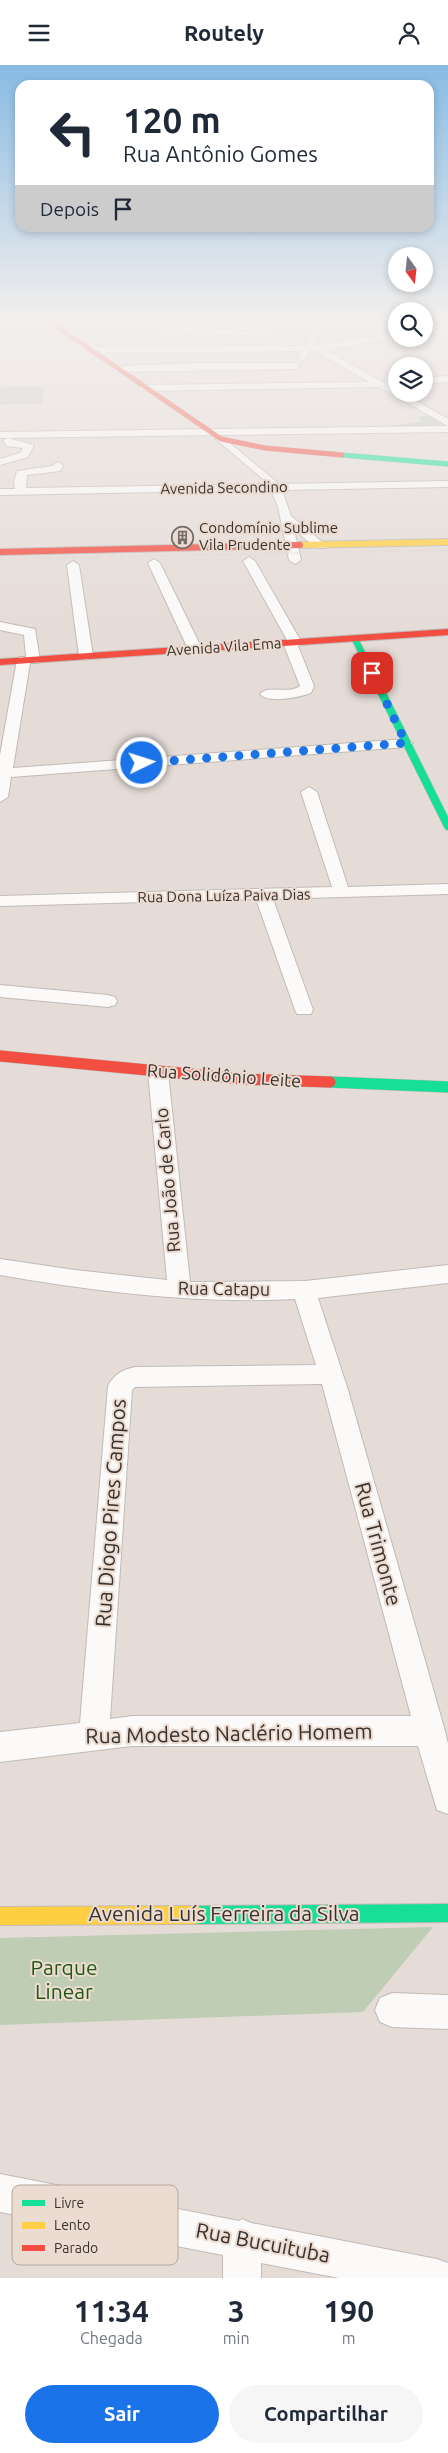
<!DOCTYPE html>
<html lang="pt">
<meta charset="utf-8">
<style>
:root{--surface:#fff;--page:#f6f6f7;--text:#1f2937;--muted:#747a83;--accent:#1a73e8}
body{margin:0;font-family:Ubuntu,sans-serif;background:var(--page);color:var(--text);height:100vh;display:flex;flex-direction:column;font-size:19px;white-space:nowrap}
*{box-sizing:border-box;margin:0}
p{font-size:16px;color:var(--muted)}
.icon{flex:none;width:28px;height:28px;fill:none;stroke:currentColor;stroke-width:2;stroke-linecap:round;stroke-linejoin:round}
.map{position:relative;height:2213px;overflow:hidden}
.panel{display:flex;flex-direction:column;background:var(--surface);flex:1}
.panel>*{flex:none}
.banner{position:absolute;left:15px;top:15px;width:419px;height:152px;border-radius:15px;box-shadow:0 2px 8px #0003;background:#fff;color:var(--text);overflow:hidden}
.needle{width:32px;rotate:165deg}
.fabs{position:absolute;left:388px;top:182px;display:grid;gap:10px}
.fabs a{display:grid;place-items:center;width:45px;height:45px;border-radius:50%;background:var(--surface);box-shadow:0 2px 8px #0003;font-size:25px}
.pin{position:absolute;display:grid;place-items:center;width:42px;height:42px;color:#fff;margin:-21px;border-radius:10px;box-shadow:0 2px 8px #0006}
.me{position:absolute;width:55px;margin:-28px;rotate:86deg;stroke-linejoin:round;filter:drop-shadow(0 0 4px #0008)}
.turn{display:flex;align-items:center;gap:18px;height:105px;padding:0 25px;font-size:22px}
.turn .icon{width:65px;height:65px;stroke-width:2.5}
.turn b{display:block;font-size:35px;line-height:42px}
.then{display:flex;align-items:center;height:48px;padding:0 25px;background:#0003;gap:10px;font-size:19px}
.eta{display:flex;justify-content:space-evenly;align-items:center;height:85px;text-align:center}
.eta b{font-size:30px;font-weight:700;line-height:35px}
.button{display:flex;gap:10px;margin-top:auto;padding:10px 25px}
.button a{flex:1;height:58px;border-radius:30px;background:var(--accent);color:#fff;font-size:20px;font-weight:700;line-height:58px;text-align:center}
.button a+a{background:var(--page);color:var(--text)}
header{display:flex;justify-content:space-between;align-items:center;height:65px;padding:0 25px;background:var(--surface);font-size:22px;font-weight:700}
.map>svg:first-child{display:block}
</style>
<header><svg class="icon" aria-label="menu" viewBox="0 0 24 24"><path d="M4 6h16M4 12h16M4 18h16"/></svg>Routely<svg class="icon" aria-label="person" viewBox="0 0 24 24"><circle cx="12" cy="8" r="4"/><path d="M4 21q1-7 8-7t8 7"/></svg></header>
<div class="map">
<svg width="448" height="2213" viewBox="0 0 448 2213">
<rect width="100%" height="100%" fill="#e5dcd7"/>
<g fill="#bfcdb5">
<path d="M430,350L448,361L397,363L390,361L423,356L418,352Z"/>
<path d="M433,1862L363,1947L0,1960V1873Z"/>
</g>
<path fill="#cbc7c8" stroke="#c5c1c2" d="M43,322L42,338L0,339V323Z"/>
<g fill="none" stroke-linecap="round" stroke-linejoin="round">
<defs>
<g id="street">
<path d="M42,254L273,268L277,270L273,272L58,259Z"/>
<path d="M322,254H330L313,280L396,269V273L326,285L382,317L396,316V322H391L396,325V329H404L448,354V361L379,322L144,326L139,323L144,320L369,317L315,286H310L305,294L302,295L298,292L302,286L92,288L88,285L92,282L305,281Z"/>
<path d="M341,254L396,258V262L345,256Z"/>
<path d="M424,262L448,268V272L424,266Z"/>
<path d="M198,298H296L300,301L296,304L116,307L112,304L116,301Z"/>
<path d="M448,311V317L424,319V313Z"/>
<path d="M448,361V367L0,373V367Z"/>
<path d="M221,371L279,419L448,416V422L282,425L291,451L327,481L325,483H317L294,465L301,495L295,499L289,495L278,442L271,425L0,430V424H15L14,417L17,406L52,401L58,397L63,400L60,406L27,410L26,423L269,419L218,376L216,374Z"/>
<path d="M8,373L34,380L28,392L0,400V394L20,388L23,383L7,381L3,376Z"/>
<path d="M249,492L255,496L302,578L298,581L314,621L311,628C300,632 268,639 260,629C269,619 289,630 300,621L283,578L287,575L243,496Z"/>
<path d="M154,494L160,498L202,584L200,587H190L188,584L148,498Z"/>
<path d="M73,496L79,500L93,591L86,595L79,591L67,500Z"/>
<path d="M0,557L35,564L40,595L38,598H30L13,703L406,674L413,678L406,682L11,712L8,732L0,737V690L17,595L19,592H26L24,570L0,565Z"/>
<path d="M309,722L317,727L348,822L448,819V829L273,834L313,945L311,949H297L295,945L256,834L0,841V831L332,822L301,727Z"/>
<path d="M0,920L108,930L115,932L117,936L115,940L108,942L0,932Z"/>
<path d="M158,1001L165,1003L168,1007L190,1217L305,1216L448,1200V1218L318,1233L348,1325L445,1666L448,1679V1749L437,1745L418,1681H132L0,1697V1667L80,1658L108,1321C114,1309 122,1305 135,1302L316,1300L295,1234C196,1239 98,1227 0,1210V1194L75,1205L167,1215L148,1007L151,1003ZM322,1319L411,1651H132L110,1654L132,1325L135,1322Z"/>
<path d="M392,1928L448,1930V1964L392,1962L380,1957L375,1945L380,1933Z"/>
<path d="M0,2109L239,2156L242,2154L251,2158L437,2194L448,2198V2213H339L261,2198V2213H223V2190L0,2147Z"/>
</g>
<path id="fast-far4" d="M342,390L448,399"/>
<path id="fast-far3" d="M355,574L373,610"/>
<path id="fast-far2" d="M372,608L448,761"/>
<path id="fast-far1" d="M330,1017L448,1022"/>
<path id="fast" d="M195,1850L448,1848"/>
<path id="slow-far1" d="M300,480L448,477"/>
<path id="slow" d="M0,1851L195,1850"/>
<path id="jam-far2" d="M46,254L221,374L265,383L342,390"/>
<g id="jam-far1">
<path d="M0,487L300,480"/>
<path d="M0,597L448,567"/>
</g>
<path id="jam" d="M0,991L242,1014L330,1017"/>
</defs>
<use href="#street" stroke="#c1bab6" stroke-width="2"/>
<use href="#fast-far4" stroke="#c1bab6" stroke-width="5.5"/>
<use href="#fast-far3" stroke="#c1bab6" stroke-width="8"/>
<use href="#fast-far2" stroke="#c1bab6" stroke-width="9"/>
<use href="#fast-far1" stroke="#c1bab6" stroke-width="12"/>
<use href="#fast" stroke="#c1bab6" stroke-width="20"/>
<use href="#slow-far1" stroke="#c1bab6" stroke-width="8"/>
<use href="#slow" stroke="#c1bab6" stroke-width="20"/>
<use href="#jam-far2" stroke="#c1bab6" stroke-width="5.5"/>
<use href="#jam-far1" stroke="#c1bab6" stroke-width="8"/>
<use href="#jam" stroke="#c1bab6" stroke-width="12"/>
<use href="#street" fill="#fbfaf9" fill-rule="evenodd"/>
<use href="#fast-far4" stroke="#16e098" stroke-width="5"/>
<use href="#fast-far3" stroke="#16e098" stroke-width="6"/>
<use href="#fast-far2" stroke="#16e098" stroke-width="8"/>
<use href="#fast-far1" stroke="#16e098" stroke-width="11"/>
<use href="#fast" stroke="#16e098" stroke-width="18"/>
<use href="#slow-far1" stroke="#ffcf43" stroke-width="6"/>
<use href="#slow" stroke="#ffcf43" stroke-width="18"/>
<use href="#jam-far2" stroke="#f24e42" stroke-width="5"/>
<use href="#jam-far1" stroke="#f24e42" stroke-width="6"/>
<use href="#jam" stroke="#f24e42" stroke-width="11"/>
<path stroke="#d7d4d2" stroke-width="2" stroke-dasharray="1 2" stroke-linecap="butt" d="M0,494L448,485"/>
</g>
<linearGradient id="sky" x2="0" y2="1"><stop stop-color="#87bbe4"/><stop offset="0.45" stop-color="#f3efed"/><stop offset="1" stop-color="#f3efed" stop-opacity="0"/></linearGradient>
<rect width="448" height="564" fill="url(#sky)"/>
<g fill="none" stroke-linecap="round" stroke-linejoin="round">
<path stroke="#1a73e8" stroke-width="9" stroke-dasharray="0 16.2" d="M142,698L406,678L372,608"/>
</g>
<defs>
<symbol id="building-ring" viewBox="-11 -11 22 22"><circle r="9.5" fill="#ebdbd1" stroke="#756e69" stroke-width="1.5"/><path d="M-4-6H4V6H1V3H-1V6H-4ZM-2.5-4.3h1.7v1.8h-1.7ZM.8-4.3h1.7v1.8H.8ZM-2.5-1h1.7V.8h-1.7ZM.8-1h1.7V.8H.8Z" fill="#756e69"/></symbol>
</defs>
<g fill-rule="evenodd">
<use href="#building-ring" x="170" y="460" width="25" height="25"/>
</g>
<g text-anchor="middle" stroke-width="4" stroke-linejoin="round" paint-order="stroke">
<g font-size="15" fill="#38322e" stroke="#ebdbd1">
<text transform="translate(224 423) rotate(-1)" y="5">Avenida Secondino</text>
<text transform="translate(224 582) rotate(-4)" y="5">Avenida Vila Ema</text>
<text transform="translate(224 831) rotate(-1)" y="5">Rua Dona Luíza Paiva Dias</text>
</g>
<g font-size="15" fill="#38322e" stroke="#ebdbd1" text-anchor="start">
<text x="199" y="468">Condomínio Sublime<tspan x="199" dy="17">Vila Prudente</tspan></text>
</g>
<g font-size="18" fill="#38322e" stroke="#ebdbd1">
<text transform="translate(224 1011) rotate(4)" y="6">Rua Solidônio Leite</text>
<text transform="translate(168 1115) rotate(-95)" y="6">Rua João de Carlo</text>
<text transform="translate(224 1224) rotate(1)" y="6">Rua Catapu</text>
</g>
<g font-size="21" fill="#38322e" stroke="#ebdbd1">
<text transform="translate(111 1448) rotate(-86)" y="7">Rua Diogo Pires Campos</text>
<text transform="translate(378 1479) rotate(75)" y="7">Rua Trimonte</text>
<text transform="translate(229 1669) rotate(-1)" y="7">Rua Modesto Naclério Homem</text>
<text x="224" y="1856">Avenida Luís Ferreira da Silva</text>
<text transform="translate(263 2178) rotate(11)" y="7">Rua Bucuituba</text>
</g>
<g font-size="21" fill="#205a12" stroke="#ebdbd1">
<text x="64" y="1910">Parque<tspan x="64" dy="24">Linear</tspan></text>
</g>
</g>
<rect x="12" y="2120" width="166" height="80" rx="8" fill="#ebdbd1" stroke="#b5a8a0" stroke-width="1"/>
<rect x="22" y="2135" width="23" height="6" fill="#16e098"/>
<rect x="22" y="2157" width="23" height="7" fill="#ffcf43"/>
<rect x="22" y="2180" width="23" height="6" fill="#f24e42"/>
<g font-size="14" fill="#38322e">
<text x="54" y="2143">Livre</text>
<text x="54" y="2165">Lento</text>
<text x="54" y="2188">Parado</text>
</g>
</svg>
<div class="fabs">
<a><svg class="needle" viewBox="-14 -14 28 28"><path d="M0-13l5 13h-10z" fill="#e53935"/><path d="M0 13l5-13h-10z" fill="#747a83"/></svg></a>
<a><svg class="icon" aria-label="search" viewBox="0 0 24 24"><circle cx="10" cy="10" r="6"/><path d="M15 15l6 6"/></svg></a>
<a><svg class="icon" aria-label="layers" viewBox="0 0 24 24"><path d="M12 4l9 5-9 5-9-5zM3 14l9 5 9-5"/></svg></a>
</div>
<div class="pin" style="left:372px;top:608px;background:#d93025"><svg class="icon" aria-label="arrive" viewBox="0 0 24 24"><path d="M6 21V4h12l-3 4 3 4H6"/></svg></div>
<svg class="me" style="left:142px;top:698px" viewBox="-20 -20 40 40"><circle r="17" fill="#1a73e8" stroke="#fff" stroke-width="3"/><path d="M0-11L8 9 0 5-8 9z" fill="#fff"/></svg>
<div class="banner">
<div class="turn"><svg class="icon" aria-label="left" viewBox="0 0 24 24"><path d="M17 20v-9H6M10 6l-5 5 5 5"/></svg><div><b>120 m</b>Rua Antônio Gomes</div></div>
<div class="then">Depois<svg class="icon" aria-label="arrive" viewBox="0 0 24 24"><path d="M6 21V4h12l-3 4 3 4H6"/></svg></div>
</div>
</div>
<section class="panel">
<div class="eta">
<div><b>11:34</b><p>Chegada</p></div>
<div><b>3</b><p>min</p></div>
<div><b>190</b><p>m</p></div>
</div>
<div class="button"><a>Sair</a><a>Compartilhar</a></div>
</section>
